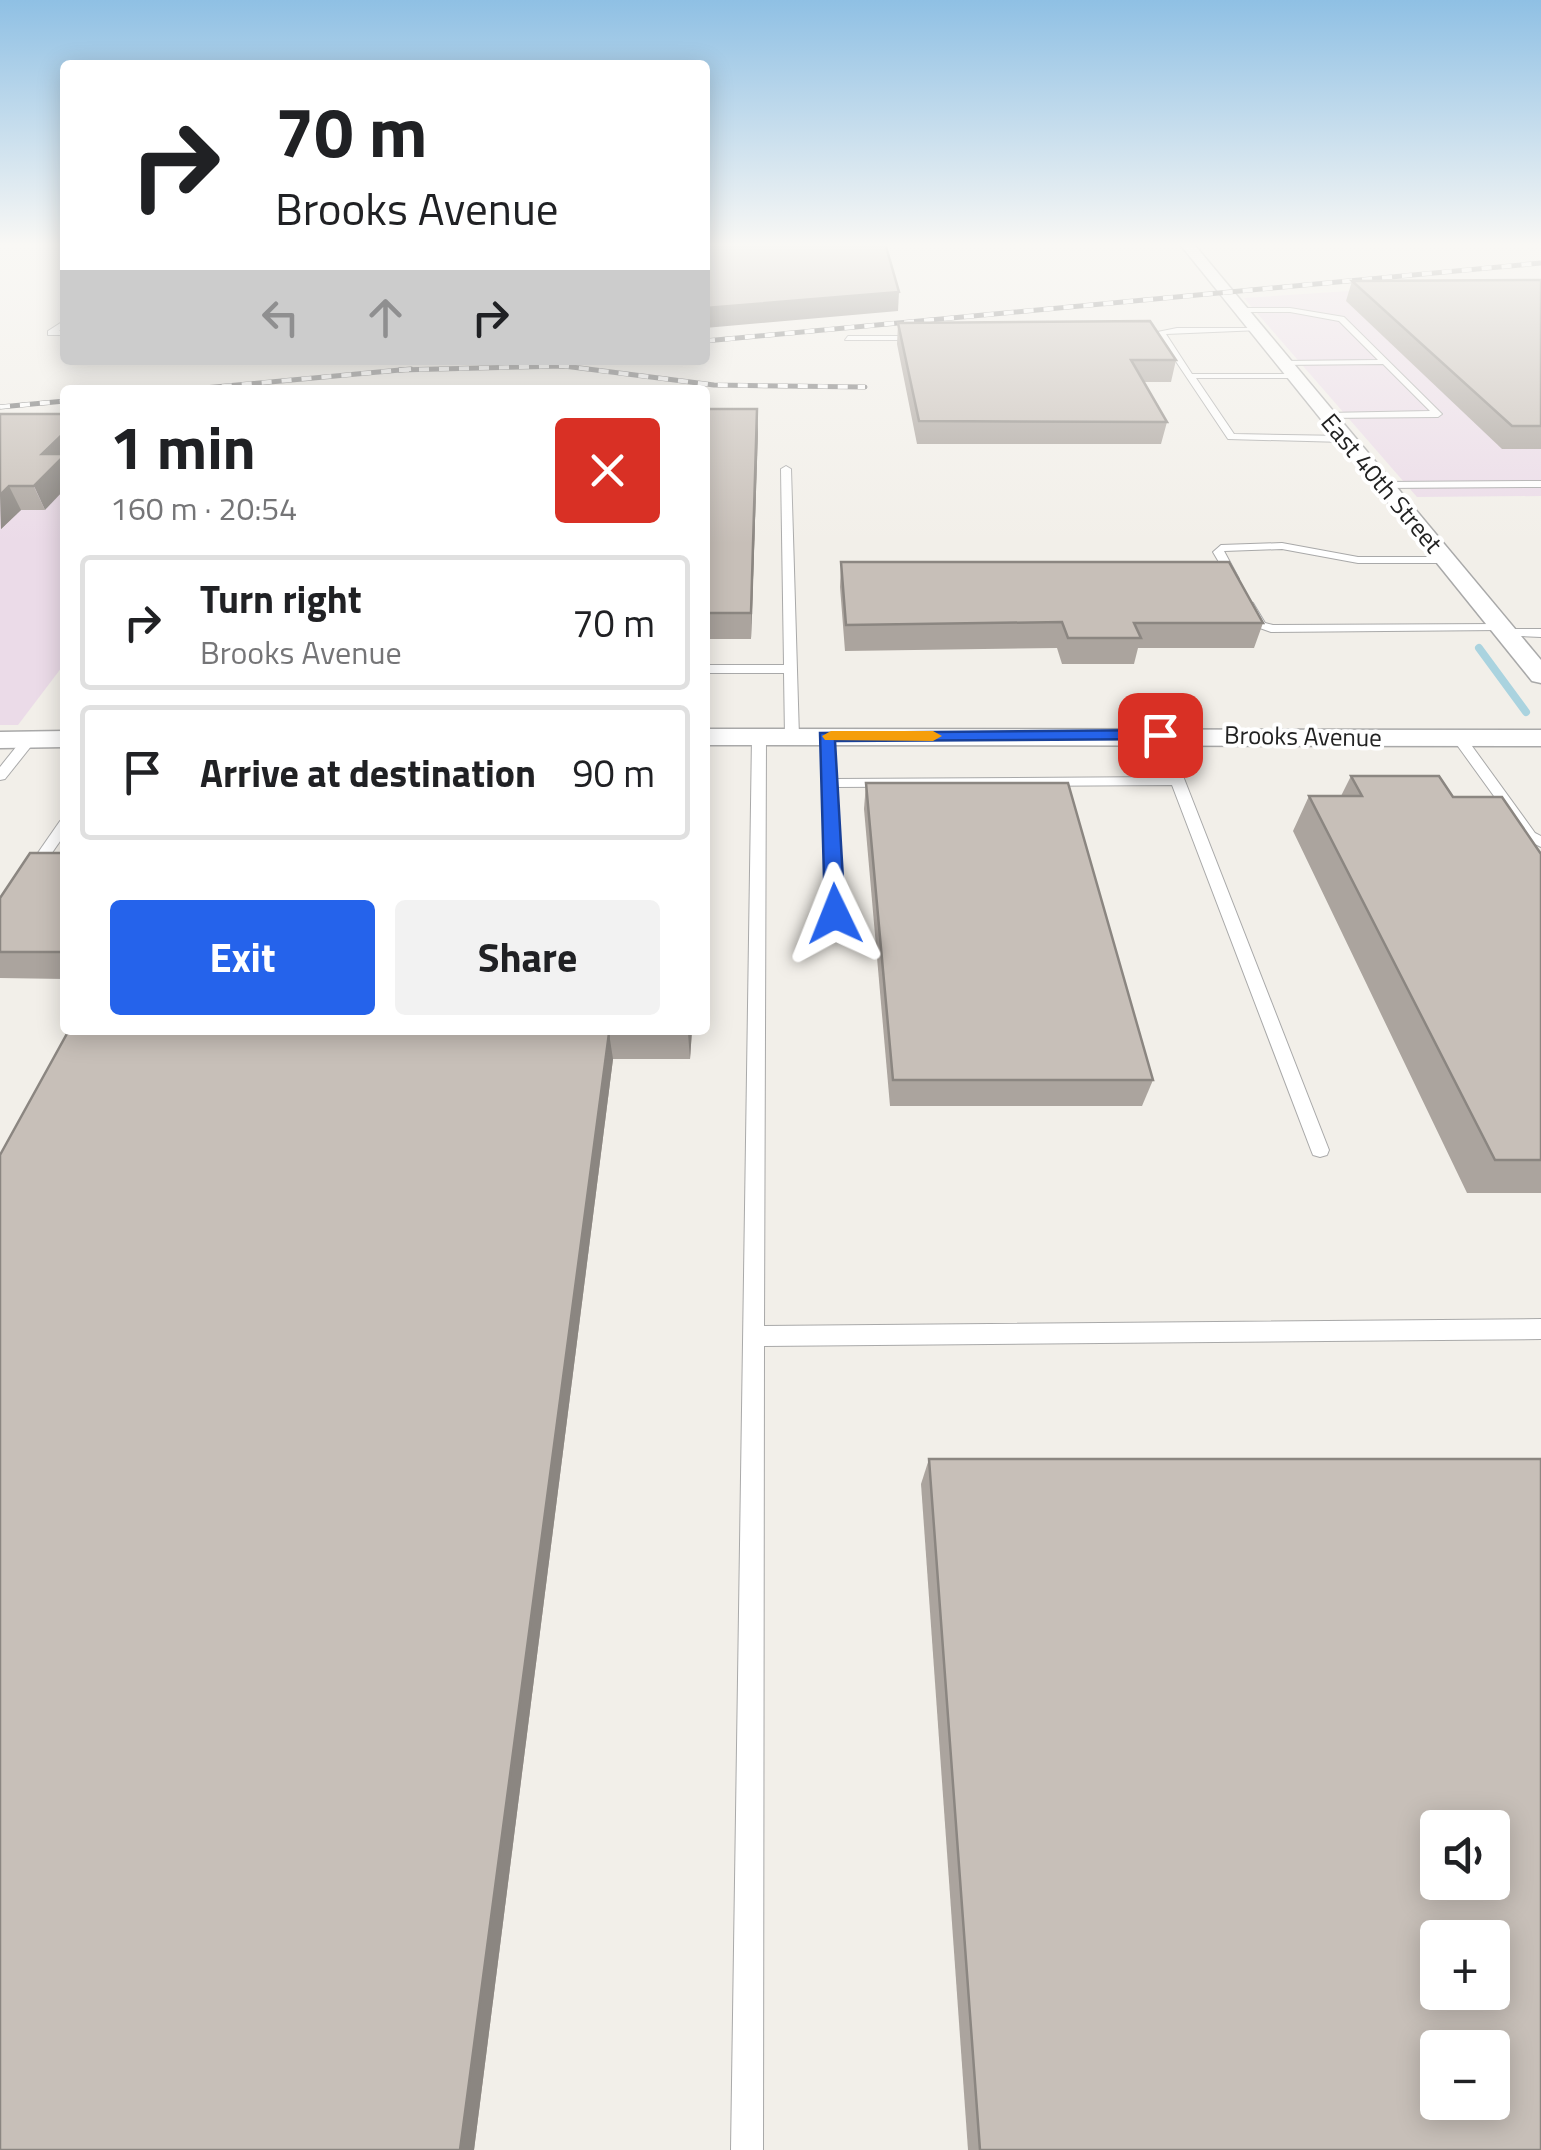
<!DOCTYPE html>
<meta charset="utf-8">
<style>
:root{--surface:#fff;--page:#f2f2f2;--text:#202124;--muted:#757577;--line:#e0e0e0;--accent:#2563eb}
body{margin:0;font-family:"Titillium Web",sans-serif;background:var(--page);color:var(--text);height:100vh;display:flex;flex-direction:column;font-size:38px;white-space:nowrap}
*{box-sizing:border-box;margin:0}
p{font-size:32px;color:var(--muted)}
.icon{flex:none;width:55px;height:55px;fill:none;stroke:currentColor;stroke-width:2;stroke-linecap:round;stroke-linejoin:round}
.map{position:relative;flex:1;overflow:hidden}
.panel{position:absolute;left:60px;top:385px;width:650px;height:650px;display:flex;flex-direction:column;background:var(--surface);border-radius:10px;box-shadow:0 5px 25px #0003}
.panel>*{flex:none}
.banner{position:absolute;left:60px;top:60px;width:650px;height:305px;border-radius:10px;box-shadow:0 5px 25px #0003;background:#fff;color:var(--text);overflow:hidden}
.fabs{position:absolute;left:1420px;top:1810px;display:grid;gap:20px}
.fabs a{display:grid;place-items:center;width:90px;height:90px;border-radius:10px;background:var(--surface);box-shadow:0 5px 25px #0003;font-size:50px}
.pin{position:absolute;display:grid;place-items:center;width:85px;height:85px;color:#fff;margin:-42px;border-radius:20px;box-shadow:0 5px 15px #0006}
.me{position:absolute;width:110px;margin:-55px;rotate:358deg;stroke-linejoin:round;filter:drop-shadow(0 0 8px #0008)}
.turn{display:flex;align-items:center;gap:35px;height:210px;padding:0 50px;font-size:45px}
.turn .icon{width:130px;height:130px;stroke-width:2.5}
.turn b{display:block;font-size:70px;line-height:85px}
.lanes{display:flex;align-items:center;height:95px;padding:0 50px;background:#0003;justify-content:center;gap:50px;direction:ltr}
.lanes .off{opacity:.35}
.round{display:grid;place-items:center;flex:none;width:105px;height:105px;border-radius:10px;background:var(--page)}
.headline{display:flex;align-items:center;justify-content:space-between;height:170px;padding:0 50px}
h1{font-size:60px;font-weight:700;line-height:75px}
.cta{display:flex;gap:20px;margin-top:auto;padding:20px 50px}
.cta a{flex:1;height:115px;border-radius:10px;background:var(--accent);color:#fff;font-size:40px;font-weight:700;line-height:115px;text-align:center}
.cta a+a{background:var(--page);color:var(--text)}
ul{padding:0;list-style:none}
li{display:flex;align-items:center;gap:30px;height:135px;margin:0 20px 15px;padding:0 30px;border:5px solid var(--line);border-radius:10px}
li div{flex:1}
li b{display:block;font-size:38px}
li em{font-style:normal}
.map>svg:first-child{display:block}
</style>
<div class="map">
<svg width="1541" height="2150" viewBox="0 0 1541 2150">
<rect width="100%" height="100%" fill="#f2efe9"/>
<g fill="#ebdbe8">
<path d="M1439,285L1541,298V496L1417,497L1244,298Z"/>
<path d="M65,413V663L18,725H0V418Z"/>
</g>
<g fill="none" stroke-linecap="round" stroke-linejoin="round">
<path stroke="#aad3df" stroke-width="8" d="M1479,648L1526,712"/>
<defs>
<g id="lane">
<path d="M1236,308H1290L1344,317L1442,414L1438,417L1323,418L1326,413L1430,411L1383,364L1279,365L1282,361L1378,360L1339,321L1290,312H1239Z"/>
<path d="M65,320V326L59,331H65V335H48V331Z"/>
<path d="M1177,328H1256L1260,330L1166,334L1192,374H1294L1298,376L1294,378H1196L1234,434L1344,436L1349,439L1344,442L1228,439L1159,336L1137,339L1133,337Z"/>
<path d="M848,336H921L925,338L921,340H845Z"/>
<path d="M786,466L791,469L799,737L792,741L785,737L784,673H705V665H784L781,469Z"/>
<path d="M1541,481V487L1382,488L1377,485L1382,482Z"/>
<path d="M1282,543L1358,557H1445L1450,560L1445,563H1358L1282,549L1224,551L1239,579L1234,582L1230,581L1213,552L1221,545Z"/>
<path d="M1249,602L1253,603L1265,623L1273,625L1501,624L1507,627L1501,630L1271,632L1257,627L1243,605Z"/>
<path d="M1506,629H1541V637L1502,635V631Z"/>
<path d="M1160,731L1167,735L1185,781L1329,1150L1327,1155L1320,1157L1313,1155L1311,1150L1172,785L835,787L843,914L835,919L827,914L821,733H831L833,736L835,779L1169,777L1153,735Z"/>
<path d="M759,733L766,737L764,1326L1541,1319V1339L764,1346L763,2150H731L752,737Z"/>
<path d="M1459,734L1464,735L1535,833L1541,836V847L1525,839L1452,738Z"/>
<path d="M29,736L36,740L5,779L0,780V767L24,737Z"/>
<path d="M65,820V834L36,876H26V870L60,821Z"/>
</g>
<g id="street">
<path d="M1179,243H1193L1541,660V683L1532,681Z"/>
<path d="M705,729L1541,730V746L705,745Z"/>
<path d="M65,731V747L0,748V732Z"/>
</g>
</defs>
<use href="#lane" stroke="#a9a9a9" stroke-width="2"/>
<use href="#street" stroke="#a9a9a9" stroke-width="3"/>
<use href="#lane" fill="#fff" fill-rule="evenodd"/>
<use href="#street" fill="#fff" fill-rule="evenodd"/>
<defs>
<g id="rail">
<path d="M705,341L1541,263"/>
<path d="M399,370L564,366L714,385L865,387"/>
<path d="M182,390L411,369"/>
<path d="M0,407L65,401"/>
</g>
</defs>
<use href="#rail" stroke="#707070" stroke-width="5"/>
<use href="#rail" stroke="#fff" stroke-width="4" stroke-dasharray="10" stroke-linecap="butt"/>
</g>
<g fill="#aba49e">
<path d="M1541,280V449H1502L1346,301L1352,281Z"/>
<path d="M898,323L1176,360L1171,382H1144L1167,422L1161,444H917L897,344Z"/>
<path d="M705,409L758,432L751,639H705Z"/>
<path d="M0,414L45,510H21L1,529Z"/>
<path d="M841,562L1263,623L1254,648H1138L1134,664H1062L1057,648L845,651L840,587Z"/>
<path d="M1351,776L1453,797L1541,854V1193H1467L1293,831L1309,796H1341Z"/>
<path d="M866,783L1153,1080L1142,1106H890L864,809Z"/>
<path d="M65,853V979L0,978V898Z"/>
<path d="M69,1030H692L690,1059H613L474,2150H0Z"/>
<path d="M929,1459L1541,2150H968L921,1484Z"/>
</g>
<g fill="#8b8681">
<path d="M899,292L898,311L705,328V308Z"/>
<path d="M757,409L758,432L751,639V613Z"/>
<path d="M65,432V489L45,510L34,486L42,454Z"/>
<path d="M9,486L21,510L1,529L0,495Z"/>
<path d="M688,1030H692L690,1059L688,1033Z"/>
<path d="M609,1033L613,1059L474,2150H460Z"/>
</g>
<g fill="#c7bfb8" stroke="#8b8681" stroke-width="2.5" fill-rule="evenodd">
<path d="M705,243H885L899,292L705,308Z"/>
<path d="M1541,280V426H1512L1352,281Z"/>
<path d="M1150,321L1176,360H1131L1167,422L919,421L898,323Z"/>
<path d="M705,409H757L751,613H705Z"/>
<path d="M0,414H65V432L42,454H65V455L34,486H9L0,495Z"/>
<path d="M841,562H1229L1263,623H1134L1141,638H1068L1062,622L846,625Z"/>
<path d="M1351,776H1439L1453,797H1502L1541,854V1160H1495L1309,796H1362Z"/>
<path d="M866,783H1068L1153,1080H893Z"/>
<path d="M30,853H65V952H0V898Z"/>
<path d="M69,1030H688V1033H609L460,2150H0V1155Z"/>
<path d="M929,1459H1541V2150H980ZM1438,1828H1492V1882H1438ZM1438,1938H1492V1992H1438ZM1438,2048H1492V2102H1438Z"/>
</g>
<linearGradient id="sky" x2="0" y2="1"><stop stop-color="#8fc0e4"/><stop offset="0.45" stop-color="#f9f8f5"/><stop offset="1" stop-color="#f9f8f5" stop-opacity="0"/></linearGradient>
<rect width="1541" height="544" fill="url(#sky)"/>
<path fill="#2563eb" stroke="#184099" stroke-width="2.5" d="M1160,730L1168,735L1166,739L835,741L845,914L835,921L825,914L820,733Z"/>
<path fill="#f59e0b" d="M831,731H933L942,736L933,741L825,740L822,736Z"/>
<g text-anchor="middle" stroke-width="8" stroke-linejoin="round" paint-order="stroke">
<g font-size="25" fill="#222" stroke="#fff">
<text transform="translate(1382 483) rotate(50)" y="9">East 40th Street</text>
<text transform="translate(1303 736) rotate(1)" y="9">Brooks Avenue</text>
</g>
</g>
</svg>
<div class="fabs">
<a><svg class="icon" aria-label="sound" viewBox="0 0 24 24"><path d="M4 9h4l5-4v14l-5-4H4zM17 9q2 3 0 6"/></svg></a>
<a>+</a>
<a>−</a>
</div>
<div class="pin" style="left:1160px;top:735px;background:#d93025"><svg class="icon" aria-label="arrive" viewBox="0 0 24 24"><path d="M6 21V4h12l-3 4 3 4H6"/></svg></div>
<svg class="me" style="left:835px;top:914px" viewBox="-20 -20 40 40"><path d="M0-17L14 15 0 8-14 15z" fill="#2563eb" stroke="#fff" stroke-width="4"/></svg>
<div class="banner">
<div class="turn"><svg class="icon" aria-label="right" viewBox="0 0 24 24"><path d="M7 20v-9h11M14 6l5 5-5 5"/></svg><div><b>70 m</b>Brooks Avenue</div></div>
<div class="lanes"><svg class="icon off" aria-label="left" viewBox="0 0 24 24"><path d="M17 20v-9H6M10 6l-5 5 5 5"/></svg><svg class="icon off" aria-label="ahead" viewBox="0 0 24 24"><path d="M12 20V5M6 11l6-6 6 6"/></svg><svg class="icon" aria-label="right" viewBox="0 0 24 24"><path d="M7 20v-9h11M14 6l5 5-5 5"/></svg></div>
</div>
<section class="panel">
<div class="headline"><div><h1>1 min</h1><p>160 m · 20:54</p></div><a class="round" style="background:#d93025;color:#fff"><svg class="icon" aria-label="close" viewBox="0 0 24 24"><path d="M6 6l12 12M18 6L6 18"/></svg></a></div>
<ul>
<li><svg class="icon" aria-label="right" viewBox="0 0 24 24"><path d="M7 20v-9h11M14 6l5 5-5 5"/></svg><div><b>Turn right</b><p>Brooks Avenue</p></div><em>70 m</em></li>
<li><svg class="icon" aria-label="arrive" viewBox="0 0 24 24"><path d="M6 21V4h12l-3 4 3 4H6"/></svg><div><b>Arrive at destination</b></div><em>90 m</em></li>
</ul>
<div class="cta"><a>Exit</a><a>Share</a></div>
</section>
</div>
